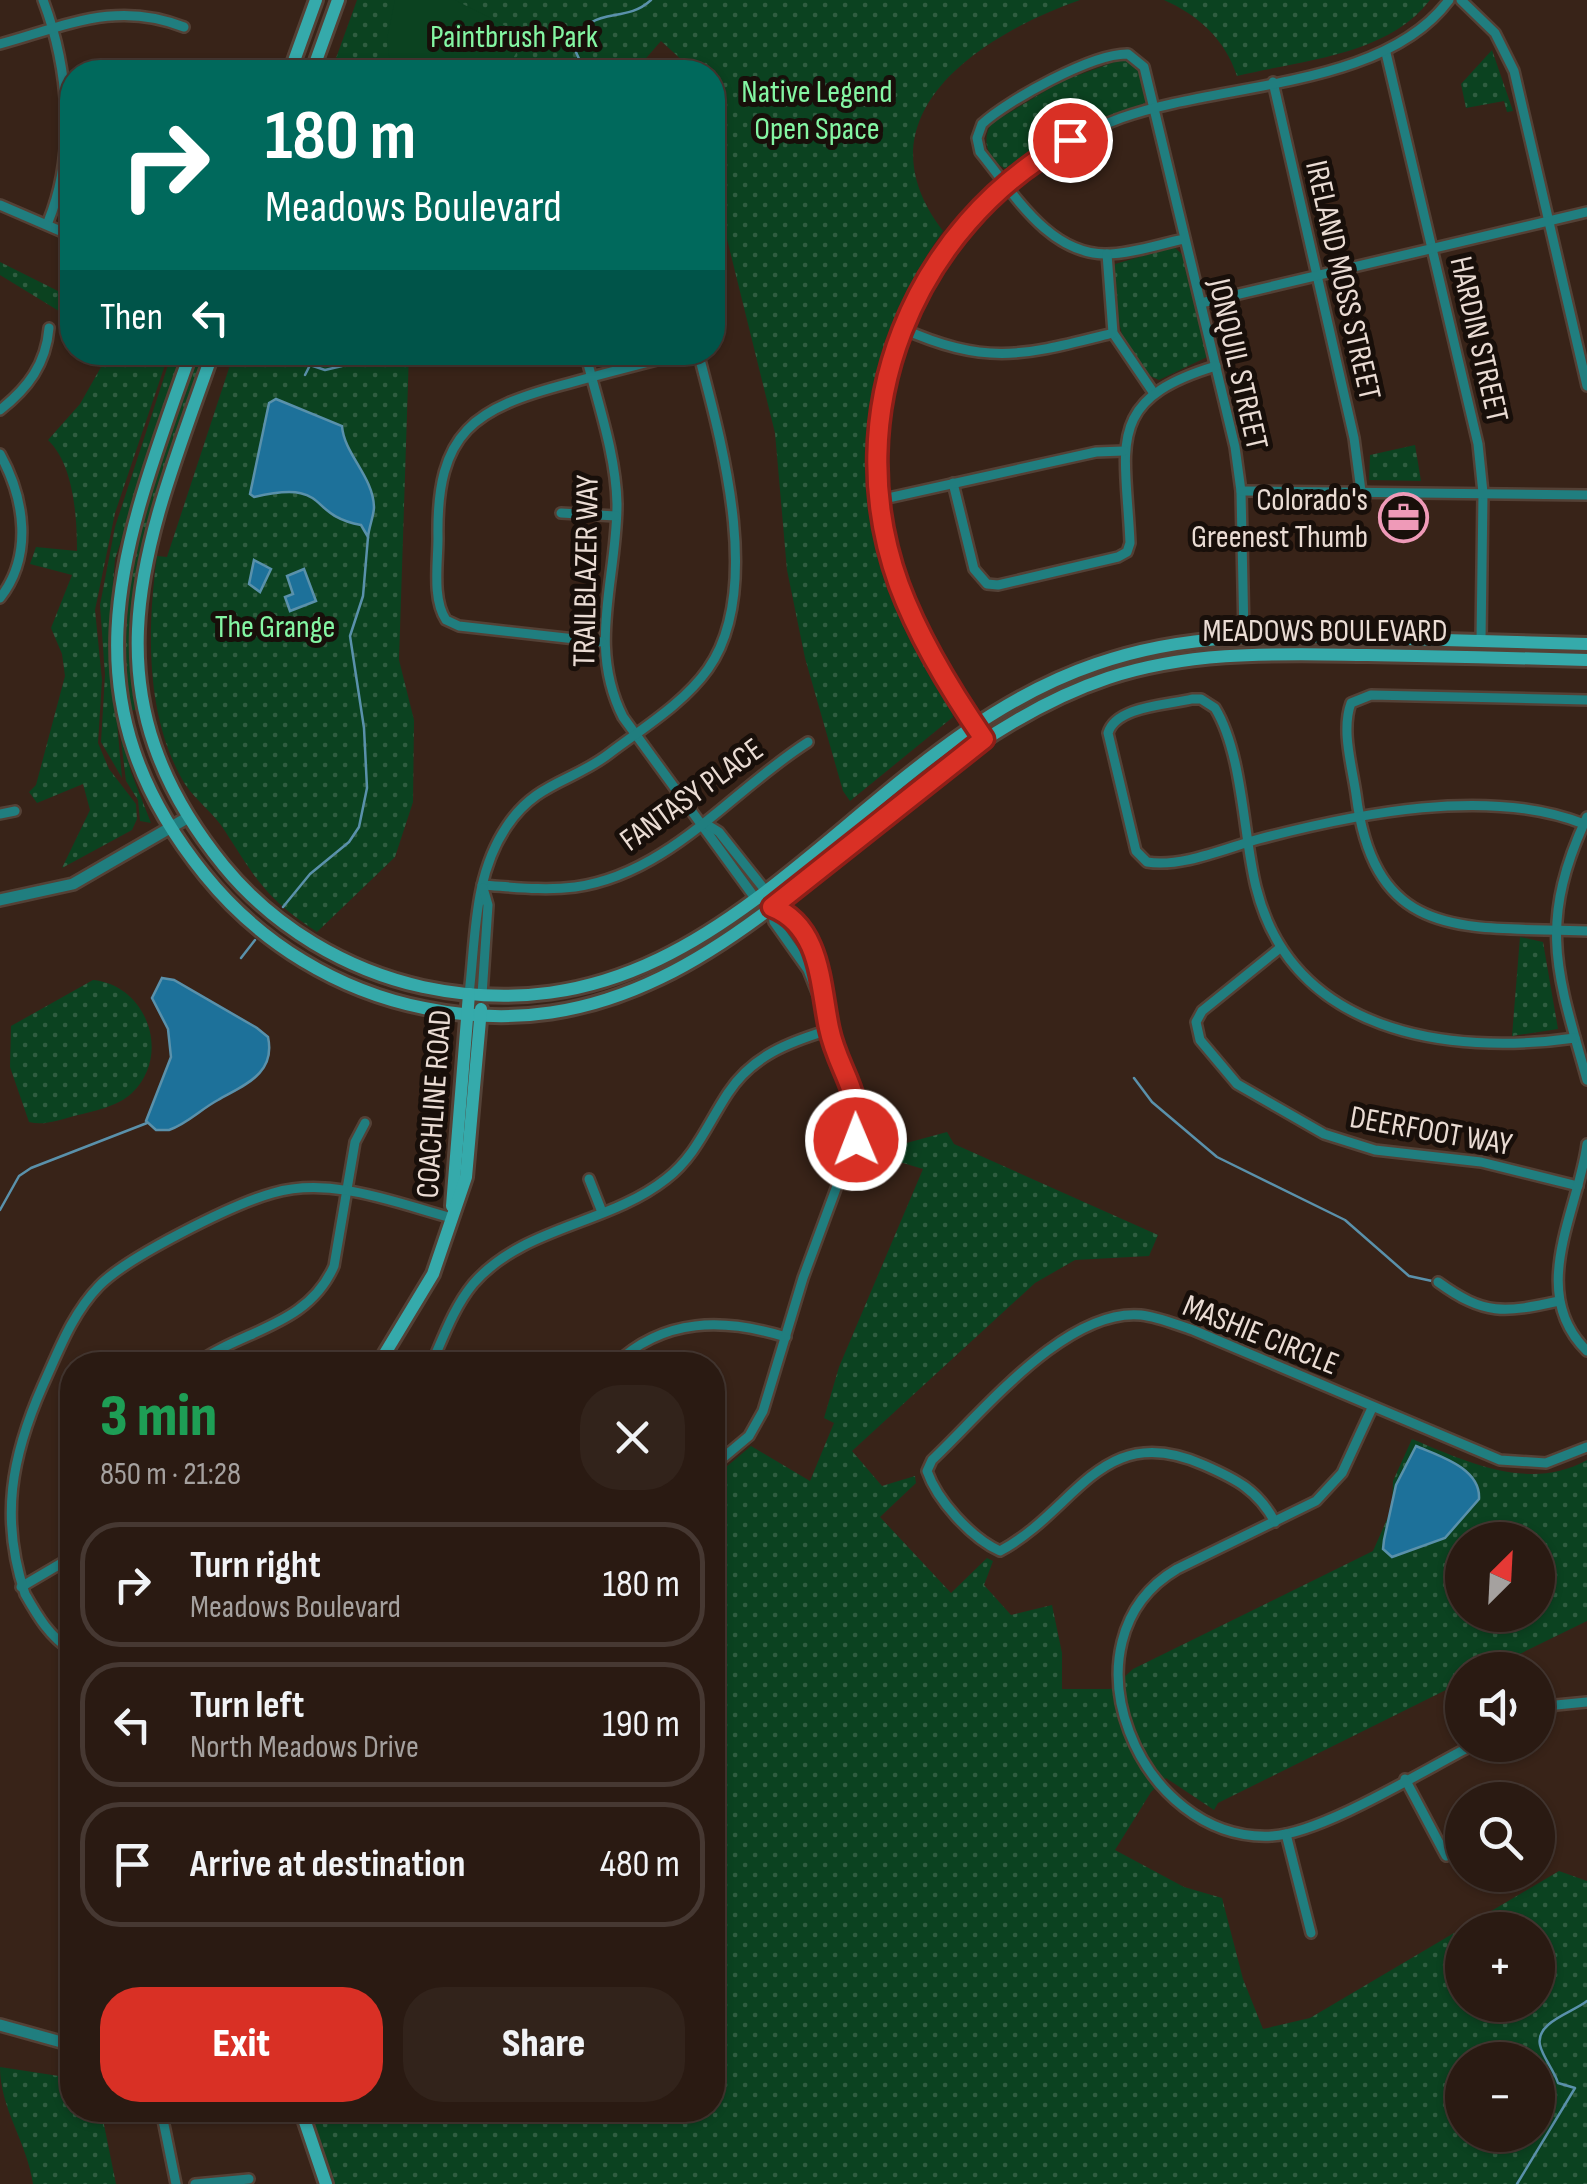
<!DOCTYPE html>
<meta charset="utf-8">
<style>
:root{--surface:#2a1a12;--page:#32231b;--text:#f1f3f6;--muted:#a5a19f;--line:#463832;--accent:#d93025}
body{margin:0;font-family:"Sofia Sans Condensed",sans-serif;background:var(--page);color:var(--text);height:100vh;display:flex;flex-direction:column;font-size:38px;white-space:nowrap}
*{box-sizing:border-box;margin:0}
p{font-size:32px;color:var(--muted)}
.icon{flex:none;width:55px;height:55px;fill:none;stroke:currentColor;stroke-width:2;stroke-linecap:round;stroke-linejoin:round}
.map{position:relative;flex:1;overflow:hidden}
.panel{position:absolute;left:60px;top:1352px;width:665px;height:770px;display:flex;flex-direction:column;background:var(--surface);border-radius:40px;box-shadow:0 2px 8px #0004,0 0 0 2px var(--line)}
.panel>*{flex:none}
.hud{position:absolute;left:60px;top:60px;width:665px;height:305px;border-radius:40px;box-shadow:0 2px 8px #0004,0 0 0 2px var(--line);background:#00695c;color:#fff;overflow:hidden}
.needle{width:65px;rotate:24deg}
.tools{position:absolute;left:1445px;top:1522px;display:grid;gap:20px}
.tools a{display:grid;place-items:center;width:110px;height:110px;border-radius:50%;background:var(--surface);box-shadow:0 2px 8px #0004,0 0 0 2px var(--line);font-size:50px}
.pin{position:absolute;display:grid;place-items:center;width:85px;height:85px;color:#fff;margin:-42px;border:5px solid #fff;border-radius:50%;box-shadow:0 2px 10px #0007}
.me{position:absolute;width:110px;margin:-55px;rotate:359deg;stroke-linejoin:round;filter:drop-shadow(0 0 8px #0008)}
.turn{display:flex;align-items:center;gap:35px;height:210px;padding:0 40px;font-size:45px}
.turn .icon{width:130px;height:130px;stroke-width:2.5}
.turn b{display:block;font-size:70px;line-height:85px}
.then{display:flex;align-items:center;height:95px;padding:0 40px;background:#0003;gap:20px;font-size:38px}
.round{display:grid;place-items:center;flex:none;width:105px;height:105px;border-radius:40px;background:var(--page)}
.summary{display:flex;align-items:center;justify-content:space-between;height:170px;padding:0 40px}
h1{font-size:60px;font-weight:800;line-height:75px;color:#1e9e55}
.primary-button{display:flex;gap:20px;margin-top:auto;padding:20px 40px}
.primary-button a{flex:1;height:115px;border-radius:40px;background:var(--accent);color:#fff;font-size:40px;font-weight:800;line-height:115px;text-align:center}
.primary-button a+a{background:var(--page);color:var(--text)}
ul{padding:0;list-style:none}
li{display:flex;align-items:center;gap:30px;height:125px;margin:0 20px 15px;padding:0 20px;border:5px solid var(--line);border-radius:40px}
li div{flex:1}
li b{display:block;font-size:38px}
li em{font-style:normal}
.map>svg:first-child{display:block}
</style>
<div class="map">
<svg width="1587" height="2184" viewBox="0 0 1587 2184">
<defs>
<pattern id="green-dots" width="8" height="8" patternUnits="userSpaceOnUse" patternTransform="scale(2.5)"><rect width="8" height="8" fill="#0b4220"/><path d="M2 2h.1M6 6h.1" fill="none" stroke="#2f5d40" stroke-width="1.8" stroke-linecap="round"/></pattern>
</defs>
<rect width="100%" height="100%" fill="#382318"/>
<g fill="url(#green-dots)" fill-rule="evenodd">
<path d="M357,0H1080C983,34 854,115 943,231C864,344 842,479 897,608C912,644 946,679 953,717L850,801L843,791L805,658L787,570L775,433L726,235L713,154L712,72H695L661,41L634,72H331Z"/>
<path d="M1164,0H1430C1387,56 1301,60 1237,76C1225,39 1198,15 1164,0Z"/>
<path d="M1492,50L1513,111L1507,112L1504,101L1466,108L1461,84Z"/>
<path d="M1120,60C1142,62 1144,79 1148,98L1145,103L1074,130L1010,171C990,163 979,142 992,123L1062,81Z"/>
<path d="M1174,247L1184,256L1207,357L1159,380C1117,366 1114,300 1115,264Z"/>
<path d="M0,262L58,291L72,266V319L0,275Z"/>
<path d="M109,353H169L115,513L95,610L102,680L98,743L109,769L136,804L137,819L132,830L62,868L90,810L83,784L37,803L29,792L36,785L65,676L62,654L51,628L72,575L30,564L36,547L77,551C77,517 74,465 48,440L80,404Z"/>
<path d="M172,353H183L115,559L109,634L122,778L101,742L105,675L100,605L115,527Z"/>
<path d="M196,353H205C164,469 111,583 138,709L130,711C105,581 153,476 196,353Z"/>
<path d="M234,353H409L399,660L414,720L413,802L395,857L317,932C266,898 257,881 225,831C214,813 196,801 185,784C145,718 147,629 157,556L167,557Z"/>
<path d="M1415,445L1421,481L1369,480L1370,455Z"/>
<path d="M118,716L131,772L151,823L140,821L138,800L126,781Z"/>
<path d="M1520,937L1543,942L1558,1029L1512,1036Z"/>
<path d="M93,980C147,985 172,1055 132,1093C117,1107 94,1111 74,1116C59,1120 44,1126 29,1122L10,1067L11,1026Z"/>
<path d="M947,1132L954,1144L1158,1235L1149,1256L1075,1260L1035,1283L852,1451L882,1486L915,1476L916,1483L880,1517L951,1593L987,1558L993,1561L984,1585L1011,1615L1052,1605L1062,1653V1689H1111L1133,1669L1373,1551L1392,1508L1393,1481L1412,1439C1467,1462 1530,1492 1587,1460V1621L1487,1670H1462V1682L1218,1803L1214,1810L1166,1778L1151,1792L1115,1850L1184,1887L1222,1898L1243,1979L1263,2029L1310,2018L1559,1871L1587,1881V2184H334L309,2110H712V1619L721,1579L713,1575V1478L751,1446L810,1481L834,1423L824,1418L839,1367L923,1169L863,1151L866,1139L888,1148ZM1462,1540H1538V1615H1462ZM1462,1930H1538V2005H1462ZM1462,2060H1538V2135H1462Z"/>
<path d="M0,2067L72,2078V2110H101L116,2184H33C27,2142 0,2109 0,2067Z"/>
</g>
<path fill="#0b4220" d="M395,0H455L519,33L522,43L505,72H391L387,39Z"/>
<g fill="#1d719a" stroke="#5a91ab" stroke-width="2.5">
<path d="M276,399L342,426C344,454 373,476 374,507C374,515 369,527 368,537L361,525C305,515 332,479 254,497L250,494L269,403Z"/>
<path d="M254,560L271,569L260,592L249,584Z"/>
<path d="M304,569L316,601L290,611L285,597L293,594L287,576Z"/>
<path d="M162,978L174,980L257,1028L268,1037C276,1074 244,1085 218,1100C201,1109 187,1124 169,1130H156L146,1121L171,1057L168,1029L152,998Z"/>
<path d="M1416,1446C1439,1456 1481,1468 1479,1499L1445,1538L1392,1557L1383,1549L1384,1540L1396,1485Z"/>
</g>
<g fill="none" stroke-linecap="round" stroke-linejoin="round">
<g stroke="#5a91ab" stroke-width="2.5">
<path d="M585,72L575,50C588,0 622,27 651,0"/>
<path d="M305,375L310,365L325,370L342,366L347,352"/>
<path d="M283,907L310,874L349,842L359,827L367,788L364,728L350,636L363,596L368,537"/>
<path d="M241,958L255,940"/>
<path d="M1134,1078L1152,1102L1217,1157L1345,1220L1409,1276L1432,1281"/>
<path d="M0,1210L19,1176L31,1168L147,1123"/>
<path d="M1517,2184L1575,2088L1558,2083C1554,2070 1543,2058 1540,2045C1535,2022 1574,2012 1587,2001"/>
</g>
<defs>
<g id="minor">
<path d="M43,0C69,68 76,154 48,222"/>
<path d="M1461,0L1495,33L1514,71L1587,386"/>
<path d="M0,44C66,26 116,0 184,27"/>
<path d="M1386,53L1478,444L1483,493L1481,641"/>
<path d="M1273,82L1354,438L1361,491"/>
<path d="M0,205L72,236"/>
<path d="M1184,239C1160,244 1131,254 1106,254C1048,254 1013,192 980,152L977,138L982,124C1008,100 1093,53 1128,54L1144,67L1235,447L1241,491L1244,635"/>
<path d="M1107,254L1113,333L1153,392"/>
<path d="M1201,303L1587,212"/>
<path d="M901,328C989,367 1024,355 1113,333"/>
<path d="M585,352C597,401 616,454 617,504C617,579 587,646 623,717L755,898"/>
<path d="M0,410C28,388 46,364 49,328"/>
<path d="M0,454C25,499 33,556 0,598"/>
<path d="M953,483L974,569L987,584L998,585L1118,557L1127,552L1130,543C1126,445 1103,400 1216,366"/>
<path d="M1241,491L1587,495"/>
<path d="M879,500L1096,452L1124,451"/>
<path d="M561,513L616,516"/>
<path d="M602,642L459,626L446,620C432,599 438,563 438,538C436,431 474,408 570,383C609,372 649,362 689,352"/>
<path d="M1587,700L1371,695L1351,703C1341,730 1352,766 1356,794C1375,945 1467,926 1587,931"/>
<path d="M984,739C943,679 904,614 887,542C844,361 948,182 1121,118C1221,82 1383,89 1449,0"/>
<path d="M0,814L15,811"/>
<path d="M1587,817C1537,924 1557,973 1587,1080"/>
<path d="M706,824L719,832L765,890"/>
<path d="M482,885C513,887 544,891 575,887C669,874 732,790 808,742"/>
<path d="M1280,948L1202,1011L1196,1022L1200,1040L1237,1084L1324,1134L1375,1150L1481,1162L1578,1186"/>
<path d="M469,994C476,937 473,876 507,826C536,782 573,782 610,753C643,728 684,703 708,669C764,590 721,440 698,352"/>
<path d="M482,995L488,905L483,888"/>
<path d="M1575,1038C1448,1056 1292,1033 1256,887C1243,835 1243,754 1215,708L1201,699H1192C1168,705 1116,706 1108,733L1136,851L1147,862C1181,868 1226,848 1259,839C1355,814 1489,786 1584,824"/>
<path d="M1587,1144C1578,1212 1527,1292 1587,1351"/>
<path d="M589,1179L602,1212"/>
<path d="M1438,1282C1485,1316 1504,1313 1559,1301"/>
<path d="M194,1365C243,1329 307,1327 334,1266L355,1142L365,1123"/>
<path d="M431,1365C443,1338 454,1307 473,1284C523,1226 608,1225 666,1179C696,1156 708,1123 728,1093C752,1056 789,1042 829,1030"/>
<path d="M614,1365C664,1317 724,1318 786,1337"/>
<path d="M1372,1408L1342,1473L1316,1501L1177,1569C1056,1640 1139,1843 1272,1836C1323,1833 1424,1770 1473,1745"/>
<path d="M712,1467L749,1436L763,1411L803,1278L858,1129L857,1101L849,1072L808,970L774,922L772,907C817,924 826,987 829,1030"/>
<path d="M1275,1522C1258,1490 1236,1479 1204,1465C1101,1419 1077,1510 1000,1551C971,1538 937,1500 927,1471L932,1460C983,1412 1066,1308 1141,1315C1159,1317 1177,1325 1193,1330L1500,1460L1546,1463L1587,1447"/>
<path d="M21,1587L72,1557"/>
<path d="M72,1651C50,1637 38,1617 25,1594C0,1519 11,1457 43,1385C59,1350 72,1314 99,1286C127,1257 233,1204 273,1193C332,1176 396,1203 452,1218"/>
<path d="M1538,1713L1556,1705L1587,1702"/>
<path d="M1405,1779L1446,1856"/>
<path d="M1286,1834L1311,1933"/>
<path d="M161,2110L176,2184"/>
<path d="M195,2184L249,2179"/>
</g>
<g id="tertiary">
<path d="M0,900L73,884L187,818"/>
<path d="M0,2025L72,2045"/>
</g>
<g id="secondary">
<path d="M290,72L316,0"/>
<path d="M312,72L338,0"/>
<path d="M191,352C123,544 60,696 205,875C260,943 338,991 424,1008C723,1070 859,761 1108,678C1194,650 1278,654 1367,655C1440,656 1514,658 1587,660"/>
<path d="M213,352C146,542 79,688 224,866C274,927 346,970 423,987C724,1051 848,748 1096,664C1187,632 1276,635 1371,638C1443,640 1515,642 1587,644"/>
<path d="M452,1206L469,994"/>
<path d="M378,1365L433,1274L466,1177L481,1009"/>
<path d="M301,2110L326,2184"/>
</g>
</defs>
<use href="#minor" stroke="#544136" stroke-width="14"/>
<use href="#tertiary" stroke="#544136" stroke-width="16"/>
<use href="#secondary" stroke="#544136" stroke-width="18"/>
<use href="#minor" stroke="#207e7f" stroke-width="9"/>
<use href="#tertiary" stroke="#207e7f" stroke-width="11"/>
<use href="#secondary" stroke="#35aaab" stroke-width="12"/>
</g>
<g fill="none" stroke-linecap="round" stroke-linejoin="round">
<defs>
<path id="route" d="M856,1140C863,1090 838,1072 829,1028C820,985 821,926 772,907L984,739C951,691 919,639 899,585C837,414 912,227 1070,140"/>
</defs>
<use href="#route" stroke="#8d1f18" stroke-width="25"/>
<use href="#route" stroke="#d93025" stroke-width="18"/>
</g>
<defs>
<symbol id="office-ring" viewBox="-11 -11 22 22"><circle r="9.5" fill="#180f0a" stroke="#ef9ab8" stroke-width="1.5"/><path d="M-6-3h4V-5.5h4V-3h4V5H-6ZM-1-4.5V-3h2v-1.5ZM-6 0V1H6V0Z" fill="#ef9ab8"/></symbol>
</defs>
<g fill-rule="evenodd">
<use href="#office-ring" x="1376" y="490" width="55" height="55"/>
</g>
<g text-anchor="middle" stroke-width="10" stroke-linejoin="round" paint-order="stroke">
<g font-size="32" fill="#84f6a3" stroke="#180f0a">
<text x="514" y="47">Paintbrush Park</text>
<text x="817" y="102">Native Legend<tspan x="817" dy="37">Open Space</tspan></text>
<text x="275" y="637">The Grange</text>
</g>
<g font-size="32" fill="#eadcd4" stroke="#180f0a">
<text transform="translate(1344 280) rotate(77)" y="11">IRELAND MOSS STREET</text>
<text transform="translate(1480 339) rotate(77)" y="11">HARDIN STREET</text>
<text transform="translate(1239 364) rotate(77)" y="11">JONQUIL STREET</text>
<text transform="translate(585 571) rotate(-89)" y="11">TRAILBLAZER WAY</text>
<text x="1325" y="641">MEADOWS BOULEVARD</text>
<text transform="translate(691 794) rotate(-36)" y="11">FANTASY PLACE</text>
<text transform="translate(433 1104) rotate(-86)" y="11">COACHLINE ROAD</text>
<text transform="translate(1431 1130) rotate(10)" y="11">DEERFOOT WAY</text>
<text transform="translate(1261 1334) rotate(22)" y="11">MASHIE CIRCLE</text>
</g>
<g font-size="32" fill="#eadcd4" stroke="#180f0a" text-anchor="end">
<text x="1368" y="510">Colorado's<tspan x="1368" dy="37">Greenest Thumb</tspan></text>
</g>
</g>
</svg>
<div class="tools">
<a><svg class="needle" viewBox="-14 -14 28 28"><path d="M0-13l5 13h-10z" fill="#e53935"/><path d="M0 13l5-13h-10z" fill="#a5a19f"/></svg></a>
<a><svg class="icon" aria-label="sound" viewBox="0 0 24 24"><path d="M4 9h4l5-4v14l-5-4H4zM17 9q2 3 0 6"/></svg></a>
<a><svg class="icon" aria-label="search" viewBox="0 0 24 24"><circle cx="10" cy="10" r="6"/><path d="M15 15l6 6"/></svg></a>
<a>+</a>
<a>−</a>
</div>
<div class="pin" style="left:1070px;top:140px;background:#d93025"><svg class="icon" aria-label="arrive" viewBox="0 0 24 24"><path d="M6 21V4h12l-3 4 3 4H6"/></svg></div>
<svg class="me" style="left:856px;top:1140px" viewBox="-20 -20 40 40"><circle r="17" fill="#d93025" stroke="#fff" stroke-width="3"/><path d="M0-11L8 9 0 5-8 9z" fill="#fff"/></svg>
<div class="hud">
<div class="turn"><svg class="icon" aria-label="right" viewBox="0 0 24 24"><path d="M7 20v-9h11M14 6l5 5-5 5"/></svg><div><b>180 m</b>Meadows Boulevard</div></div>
<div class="then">Then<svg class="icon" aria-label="left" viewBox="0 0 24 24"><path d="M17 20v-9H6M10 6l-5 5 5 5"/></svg></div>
</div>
<section class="panel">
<div class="summary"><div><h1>3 min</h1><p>850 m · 21:28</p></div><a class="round"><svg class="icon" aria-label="close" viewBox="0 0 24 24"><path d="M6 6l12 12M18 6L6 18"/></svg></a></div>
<ul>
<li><svg class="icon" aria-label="right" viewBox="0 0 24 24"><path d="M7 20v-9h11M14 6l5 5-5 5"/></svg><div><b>Turn right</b><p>Meadows Boulevard</p></div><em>180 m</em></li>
<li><svg class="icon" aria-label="left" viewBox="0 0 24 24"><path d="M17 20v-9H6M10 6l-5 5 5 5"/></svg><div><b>Turn left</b><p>North Meadows Drive</p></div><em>190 m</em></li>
<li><svg class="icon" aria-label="arrive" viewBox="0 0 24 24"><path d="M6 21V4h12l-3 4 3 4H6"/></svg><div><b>Arrive at destination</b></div><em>480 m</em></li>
</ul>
<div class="primary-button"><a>Exit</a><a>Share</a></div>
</section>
</div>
